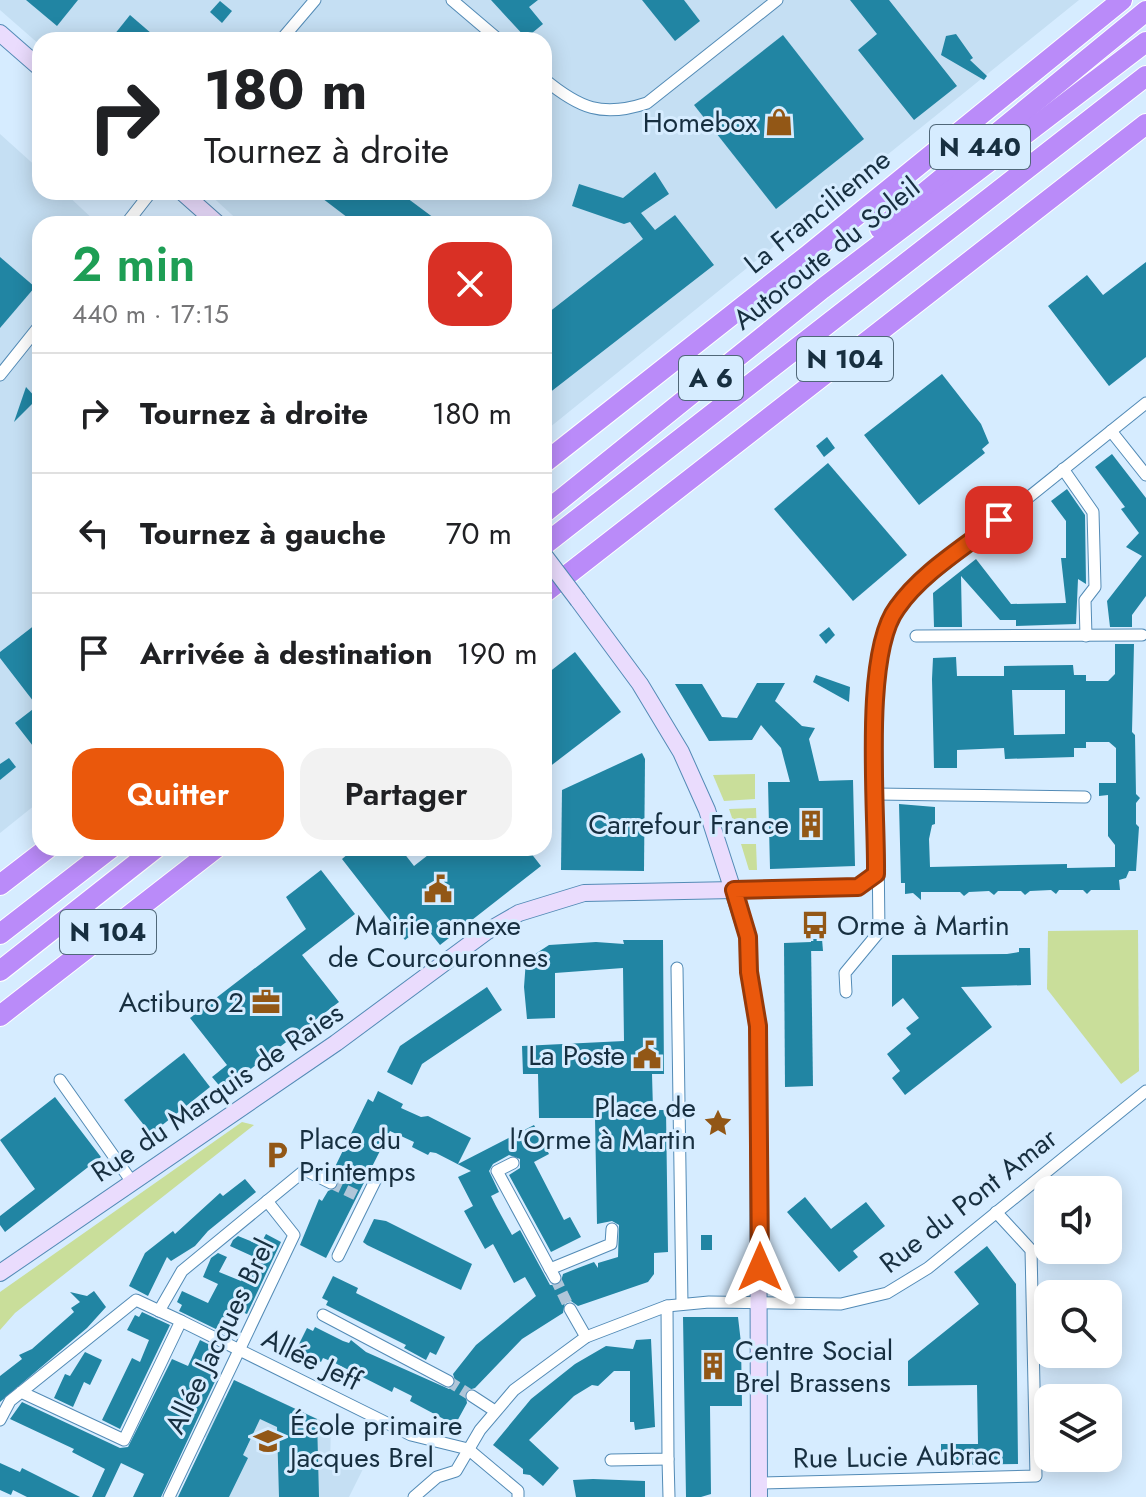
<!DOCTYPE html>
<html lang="fr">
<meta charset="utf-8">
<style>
:root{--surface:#fff;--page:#f2f2f2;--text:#202124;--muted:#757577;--line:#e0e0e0;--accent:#ea580c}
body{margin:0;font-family:Jost,sans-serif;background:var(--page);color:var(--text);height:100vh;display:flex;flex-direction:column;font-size:30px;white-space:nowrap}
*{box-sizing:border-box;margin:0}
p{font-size:26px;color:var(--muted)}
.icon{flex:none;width:44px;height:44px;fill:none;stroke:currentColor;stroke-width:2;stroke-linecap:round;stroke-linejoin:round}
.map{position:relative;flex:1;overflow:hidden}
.sheet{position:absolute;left:32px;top:216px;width:520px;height:640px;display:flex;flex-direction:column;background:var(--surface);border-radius:24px;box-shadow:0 4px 20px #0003}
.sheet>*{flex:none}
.top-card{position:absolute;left:32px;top:32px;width:520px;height:168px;border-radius:24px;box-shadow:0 4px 20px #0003;background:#fff;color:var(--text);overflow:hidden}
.fabs{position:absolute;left:1034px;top:1176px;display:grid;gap:16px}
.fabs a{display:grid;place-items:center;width:88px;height:88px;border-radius:16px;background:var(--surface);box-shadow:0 4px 20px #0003;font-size:40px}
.pin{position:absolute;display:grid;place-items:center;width:68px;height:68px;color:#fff;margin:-34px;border-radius:16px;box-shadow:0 4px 12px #0006}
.me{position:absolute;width:88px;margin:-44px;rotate:0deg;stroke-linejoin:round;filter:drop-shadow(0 0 6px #0008)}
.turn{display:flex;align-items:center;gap:28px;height:168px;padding:0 40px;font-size:36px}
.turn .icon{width:104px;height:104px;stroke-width:2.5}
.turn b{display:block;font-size:56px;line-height:68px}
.round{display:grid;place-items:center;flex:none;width:84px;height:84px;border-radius:24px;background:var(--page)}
.headline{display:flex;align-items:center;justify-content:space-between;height:136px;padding:0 40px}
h1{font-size:48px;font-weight:600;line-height:60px;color:#1e9e55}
.action{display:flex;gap:16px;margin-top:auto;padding:16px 40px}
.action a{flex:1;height:92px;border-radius:24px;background:var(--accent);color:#fff;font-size:32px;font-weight:600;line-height:92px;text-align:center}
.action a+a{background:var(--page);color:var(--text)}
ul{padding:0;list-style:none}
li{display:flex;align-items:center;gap:24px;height:120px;padding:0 40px;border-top:2px solid var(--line)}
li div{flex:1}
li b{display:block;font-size:30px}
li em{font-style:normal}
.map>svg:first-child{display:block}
</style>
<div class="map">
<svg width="1146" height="1497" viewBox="0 0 1146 1497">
<rect width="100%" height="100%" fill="#d6ecff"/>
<g fill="#c5dff3">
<path d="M0,0H1079L544,432V224H242L207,192H544V40H40V45L0,10Z"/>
<path d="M0,134L40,170V192H64L98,224H40V801L0,833Z"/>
<path d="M234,1380L331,1425L330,1467L363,1469L349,1497H178L207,1438L202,1435L221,1396L229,1400Z"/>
</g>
<g fill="#c9de9a">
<path d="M755,774V799L724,801L713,775Z"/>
<path d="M756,808L757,834L738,835L729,809Z"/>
<path d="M741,844H756L757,870H749Z"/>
<path d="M1138,930L1139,1071L1121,1084L1047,989L1048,931Z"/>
<path d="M242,1122L254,1125L15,1313L0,1330V1292Z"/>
</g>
<g fill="#2185a3" fill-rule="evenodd">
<path d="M26,0H78L57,26Z"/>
<path d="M491,0H538L529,7L543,24L526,38Z"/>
<path d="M642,0H684L700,21L675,41Z"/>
<path d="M850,0H889L957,86L914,120L858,50L877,34Z"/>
<path d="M220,1L232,11L222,23L210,12Z"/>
<path d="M130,15L159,40H110Z"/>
<path d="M956,34L973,58L970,60L987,76L984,80L941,55L946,36Z"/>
<path d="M783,35L864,139L776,209L694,105Z"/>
<path d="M655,172L669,194L641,213L655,230L675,215L714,265L544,397V316L643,239L630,222L624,224L572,206L579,184L623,198Z"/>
<path d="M314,192H399L442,224H356Z"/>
<path d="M0,257L35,287L0,328Z"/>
<path d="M1146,262V357L1109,386L1048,306L1087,275L1103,295Z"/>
<path d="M942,374L981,424L989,443L982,449L985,453L919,505L864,435Z"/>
<path d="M26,387L37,399L14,422Z"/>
<path d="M827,437L835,448L824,457L816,446Z"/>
<path d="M1112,454L1146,498V596L1132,615V627H1110L1107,601L1142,556L1126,547L1139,533L1121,509L1125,507L1095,467Z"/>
<path d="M828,463L907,555L853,601L774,509Z"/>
<path d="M1067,489L1085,515L1086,584L1078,579L1076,624L1016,626V620H1000L961,576L962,627H934L933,593L976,559L1011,604L1066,603L1061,558H1066V521L1051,501Z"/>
<path d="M40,621V755L15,723L37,706L0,658V652Z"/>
<path d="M829,627L835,635L826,644L819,635Z"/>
<path d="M1115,644H1134L1132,732L1135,735L1136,794L1140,798L1136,803V824L1139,827L1136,871H1129L1126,878L1119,880L1120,890H1091L1087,894L1083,890H1059L1056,894L1051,890L1030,891L1025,895L1021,891H998L994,895L989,891L969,892L964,896L960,892H921V900L913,893L905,894V883H901L899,804L935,807V824L932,825L929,839L930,867L1067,864V868L1115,867V845L1108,836V795L1099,796V783H1116V748L1109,742H1086V748H1074V757L1005,759L1004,748L957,750V768H934L932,679L933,658L956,657L957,676H1004V666L1073,665L1074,675H1086V681H1108L1115,674ZM1012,690H1065V734L1014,735Z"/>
<path d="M575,652L621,712L544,771V676Z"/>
<path d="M816,675L850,687L849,702L813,682Z"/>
<path d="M757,683H785L775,701L802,726L815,728L809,739L819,781L853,780L855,866L770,869L768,782H790L781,748L761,725L752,740L709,741L675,684H702L722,717L737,718Z"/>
<path d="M642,753L645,759L644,871L561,870L562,790Z"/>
<path d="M9,758L16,767L0,780V764Z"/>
<path d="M355,848H400L414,866L437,848H527L541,866L440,945L424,925L405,940L342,859Z"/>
<path d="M321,870L355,914L302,955L339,1002L223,1090L212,1077L227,1065L190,1018L306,929L286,897Z"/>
<path d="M811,939H822L823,951H811Z"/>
<path d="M623,940H663L664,1074H652L653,1110H666L668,1252L654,1253V1274L648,1282L578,1306L571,1301L565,1302L563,1313L522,1339L475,1388L465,1391L467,1403L455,1425L410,1401L412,1396L394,1387L392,1392L333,1362L323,1358L321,1362L296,1350L307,1328L313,1331L315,1327L343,1341L349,1343L351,1340L366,1352L449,1389L456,1384L453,1374L476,1345L536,1296L525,1277L514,1283L493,1244L485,1249L464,1211L473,1206L458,1177L471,1171L436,1153L430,1152L428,1155L412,1147L414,1142L390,1131L326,1258L300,1245L319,1199L322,1201L328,1191L338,1187L333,1171L368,1099L373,1102L378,1091L403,1104L401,1108L421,1117L428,1116L471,1138L458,1164L534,1125L549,1154L534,1162L564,1220L570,1217L581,1237L551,1252L509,1175L520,1168V1159L509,1155L493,1164L489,1171L499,1192L491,1196L496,1206L512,1235L520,1230L550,1285H560L563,1274L578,1268L594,1262L598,1268V1263L618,1257L619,1225L612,1221L597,1224L595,1118H539L538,1074H523L522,1046L624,1041L623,968L555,973V1018L527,1019L524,987L526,960L549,945L596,942L624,944Z"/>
<path d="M811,942L813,1086L785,1087L784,943Z"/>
<path d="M1019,948H1030L1031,985L961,987L992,1027L905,1095L892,1078L900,1071L887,1054L911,1034L906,1028L919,1018L903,998L892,1007V955L1007,954L1019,952Z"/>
<path d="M487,987L502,1010L422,1064L412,1085L387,1072L400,1046Z"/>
<path d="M184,1053L210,1087L151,1134L124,1100Z"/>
<path d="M55,1097L101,1157L5,1232L0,1225V1216L35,1189L0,1140Z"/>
<path d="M245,1179L256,1192L208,1231L195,1246L171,1261L167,1257L148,1296L129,1286L145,1253L173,1231L175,1234L220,1193L223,1196Z"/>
<path d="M805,1197L831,1229L866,1202L885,1226L853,1251L858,1257L839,1272L787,1212Z"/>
<path d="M374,1219L386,1221L472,1264L461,1290L367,1245L363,1242Z"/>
<path d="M266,1234L281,1242L247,1314L237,1310L226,1334L179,1311L182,1305L177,1302L182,1291L208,1303L218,1284L203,1277L211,1258L218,1253L227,1257L219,1272L241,1281L252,1256L230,1246L233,1240L238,1236L260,1245Z"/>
<rect x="701" y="1235" width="11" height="15"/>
<path d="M987,1246L1016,1284L1018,1464L941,1465V1444H978L977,1385L908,1386V1361L979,1304L954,1272Z"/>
<path d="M333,1276L358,1288L356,1293L445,1337L436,1355L430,1352L426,1360L404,1348L406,1345L326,1305L328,1301L322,1298Z"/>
<path d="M94,1291L106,1307L87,1328L0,1402V1376L22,1359L19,1355L32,1349L74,1312L71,1308L80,1302L70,1292L87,1296Z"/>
<path d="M142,1312L170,1325L120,1429L102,1420L132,1358L140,1362L149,1340L127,1330L135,1315L139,1317Z"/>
<path d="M683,1317H738L741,1343L742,1406H710L711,1494L701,1497H686Z"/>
<path d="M651,1339L655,1427L635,1430L634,1422H630V1371H614L598,1386L592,1385L574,1396L529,1440L559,1468L543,1486L530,1475L523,1474V1469L493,1445L531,1399L575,1364L606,1346L633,1349L636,1340Z"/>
<path d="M200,1340L216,1348L206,1369L218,1375L161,1497H133L144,1474L121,1463L105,1497H92L105,1469L72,1452L74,1449L10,1419L22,1402L120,1448L128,1447L172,1359L188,1366Z"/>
<path d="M85,1352L102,1360L90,1385L84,1382L73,1407L54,1398L65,1374L70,1376Z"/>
<path d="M234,1380L317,1419L319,1497H279L277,1427L260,1419L243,1455L248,1458L229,1497H178Z"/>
<path d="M0,1463L20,1472L22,1468L80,1497H27L13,1490L11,1495L0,1490Z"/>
<path d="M593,1479L645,1481V1497H576L573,1480Z"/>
</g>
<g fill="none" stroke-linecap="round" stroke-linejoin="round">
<g stroke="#b0c6d9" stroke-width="11" stroke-dasharray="11 5.5" stroke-linecap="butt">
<path d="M331,1183L356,1195"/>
<path d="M555,1278L570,1309"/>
<path d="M448,1381L472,1396"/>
</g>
<defs>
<g id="street">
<path d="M452,0L499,40"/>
<path d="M281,40L315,0"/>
<path d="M544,79C579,108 602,118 647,103L777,0"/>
<path d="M126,224L151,192"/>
<path d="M0,375L40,325"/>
<path d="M1111,431L1146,475"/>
<path d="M1063,469L1093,512L1095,587L1085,600L1086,636"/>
<path d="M916,636L1142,635"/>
<path d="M876,794L1085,797"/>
<path d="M734,890L858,887L876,874"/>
<path d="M677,968L682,1304"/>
<path d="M846,992L845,973L879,932L876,676L885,630L907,595L1146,403"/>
<path d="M60,1080L132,1182"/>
<path d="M513,1163L497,1171L555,1278"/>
<path d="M338,1256L378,1175"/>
<path d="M550,1269L611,1244L612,1229"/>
<path d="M570,1309L586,1337"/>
<path d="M159,1311L182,1271L305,1170L331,1183"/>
<path d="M323,1315L448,1381"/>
<path d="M181,1321L411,1435L468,1449L518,1491V1497"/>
<path d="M472,1396L495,1411"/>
<path d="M0,1420L10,1401L136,1300L181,1321L124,1440L21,1392"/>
<path d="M668,1459L669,1497"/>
<path d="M611,1460L668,1459L667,1306"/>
<path d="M759,1483L1036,1476L1031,1250L996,1212"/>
<path d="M169,1497L294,1235L267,1201"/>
<path d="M414,1497L437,1477L456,1471L480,1430L514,1390L586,1337L667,1306L709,1302L841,1304L887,1293L928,1268L1146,1091"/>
</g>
<g id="secondary">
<path d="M0,33L40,68"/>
<path d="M182,192L218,224"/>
<path d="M578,600L640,684L681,752L707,810L748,937L749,972L758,1026L759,1497"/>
<path d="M0,1273L336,1043L486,932L519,913L584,893L734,890"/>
</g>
<g id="highway">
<path d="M880,229L1146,11"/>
<path d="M544,463L808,255L1122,0"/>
<path d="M544,513L822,289L1146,42"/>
<path d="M544,545L1146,76"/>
<path d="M544,593L1146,124"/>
<path d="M0,885L48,848"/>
<path d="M0,934L111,848"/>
<path d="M0,971L156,848"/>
<path d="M0,1016L216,848"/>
</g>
</defs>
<use href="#street" stroke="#538bb6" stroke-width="13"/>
<use href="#secondary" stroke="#538bb6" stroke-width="18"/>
<use href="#highway" stroke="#fff" stroke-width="22"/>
<use href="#street" stroke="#fff" stroke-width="11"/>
<use href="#secondary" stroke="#eadcfd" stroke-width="16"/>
<use href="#highway" stroke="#ba8bf9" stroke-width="20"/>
<defs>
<path id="secondary-bridge" d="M544,555L578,600"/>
</defs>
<use href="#secondary-bridge" stroke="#538bb6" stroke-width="18" stroke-linecap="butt"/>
<use href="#secondary-bridge" stroke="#eadcfd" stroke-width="16"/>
</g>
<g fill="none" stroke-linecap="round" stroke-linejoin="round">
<defs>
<path id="route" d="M760,1267L758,1026L749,972L748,937L734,890L858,887L876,874C877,810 862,655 897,608C922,572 965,547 999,520"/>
</defs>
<use href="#route" stroke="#983908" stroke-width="20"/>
<use href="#route" stroke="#ea580c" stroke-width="14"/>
</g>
<defs>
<symbol id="shop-bare" viewBox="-9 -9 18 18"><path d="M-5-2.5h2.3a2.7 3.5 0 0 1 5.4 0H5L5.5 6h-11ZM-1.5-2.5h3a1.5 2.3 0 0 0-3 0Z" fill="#925716" stroke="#d6ecff" stroke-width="2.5" paint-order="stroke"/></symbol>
<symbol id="building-bare" viewBox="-9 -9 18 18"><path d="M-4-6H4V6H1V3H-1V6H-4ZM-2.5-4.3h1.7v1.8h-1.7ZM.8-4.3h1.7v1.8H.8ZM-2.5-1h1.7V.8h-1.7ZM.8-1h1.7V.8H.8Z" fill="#925716" stroke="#d6ecff" stroke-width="2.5" paint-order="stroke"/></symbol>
<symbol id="civic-bare" viewBox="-9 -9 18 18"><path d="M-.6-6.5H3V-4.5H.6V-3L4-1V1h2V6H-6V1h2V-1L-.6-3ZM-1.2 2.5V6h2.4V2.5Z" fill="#925716" stroke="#d6ecff" stroke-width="2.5" paint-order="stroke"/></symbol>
<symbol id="bus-bare" viewBox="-9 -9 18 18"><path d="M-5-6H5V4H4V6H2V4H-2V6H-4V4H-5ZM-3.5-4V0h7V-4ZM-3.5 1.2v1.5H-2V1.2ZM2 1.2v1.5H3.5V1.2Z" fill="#925716" stroke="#d6ecff" stroke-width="2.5" paint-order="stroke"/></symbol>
<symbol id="office-bare" viewBox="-9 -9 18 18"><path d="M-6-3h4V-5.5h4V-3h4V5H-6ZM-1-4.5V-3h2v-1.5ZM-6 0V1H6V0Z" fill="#925716" stroke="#d6ecff" stroke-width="2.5" paint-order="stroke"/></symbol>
<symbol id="sight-bare" viewBox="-9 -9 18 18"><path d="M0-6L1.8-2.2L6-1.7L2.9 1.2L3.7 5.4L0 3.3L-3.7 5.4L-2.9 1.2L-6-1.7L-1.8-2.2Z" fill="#925716" stroke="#d6ecff" stroke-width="2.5" paint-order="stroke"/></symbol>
<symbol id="parking-bare" viewBox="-9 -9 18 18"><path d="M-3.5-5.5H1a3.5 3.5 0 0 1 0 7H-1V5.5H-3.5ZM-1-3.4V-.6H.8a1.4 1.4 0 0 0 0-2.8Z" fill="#925716" stroke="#d6ecff" stroke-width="2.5" paint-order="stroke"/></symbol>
<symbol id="school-bare" viewBox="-9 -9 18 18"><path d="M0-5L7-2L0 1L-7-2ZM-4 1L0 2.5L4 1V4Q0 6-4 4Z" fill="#925716" stroke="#d6ecff" stroke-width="2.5" paint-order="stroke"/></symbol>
</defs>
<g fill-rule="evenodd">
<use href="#shop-bare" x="759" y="102" width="40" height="40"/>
<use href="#building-bare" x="791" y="804" width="40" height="40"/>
<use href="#civic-bare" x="418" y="869" width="40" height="40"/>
<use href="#bus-bare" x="795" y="905" width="40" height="40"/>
<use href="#office-bare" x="246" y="982" width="40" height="40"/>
<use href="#civic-bare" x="627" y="1035" width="40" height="40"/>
<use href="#sight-bare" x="698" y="1103" width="40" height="40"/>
<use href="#parking-bare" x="257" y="1135" width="40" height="40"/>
<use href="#building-bare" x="693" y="1346" width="40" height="40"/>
<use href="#school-bare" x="248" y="1421" width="40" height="40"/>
</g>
<g text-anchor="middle" stroke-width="6" stroke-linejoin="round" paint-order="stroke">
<g fill="#d6ecff" stroke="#506879" stroke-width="2">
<rect x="930" y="125" width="100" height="44" rx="6"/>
<rect x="797" y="337" width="96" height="44" rx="6"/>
<rect x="679" y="356" width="64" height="44" rx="6"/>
<rect x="60" y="910" width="96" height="44" rx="6"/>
</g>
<g font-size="26" font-weight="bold" fill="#172f40">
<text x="980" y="156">N 440</text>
<text x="845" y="368">N 104</text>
<text x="711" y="387">A 6</text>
<text x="108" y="941">N 104</text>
</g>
<g font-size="28" fill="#172f40" stroke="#d6ecff" text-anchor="end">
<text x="757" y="132">Homebox</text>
<text x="789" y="834">Carrefour France</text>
<text x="438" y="935" text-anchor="middle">Mairie annexe<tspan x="438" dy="32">de Courcouronnes</tspan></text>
<text x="837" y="935" text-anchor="start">Orme à Martin</text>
<text x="244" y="1012">Actiburo 2</text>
<text x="625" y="1065">La Poste</text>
<text x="696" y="1117">Place de<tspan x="696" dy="32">l'Orme à Martin</tspan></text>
<text x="299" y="1149" text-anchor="start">Place du<tspan x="299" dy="32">Printemps</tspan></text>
<text x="735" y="1360" text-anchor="start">Centre Social<tspan x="735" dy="32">Brel Brassens</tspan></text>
<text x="290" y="1435" text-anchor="start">École primaire<tspan x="290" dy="32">Jacques Brel</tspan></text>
</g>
<g font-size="28" fill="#172f40" stroke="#d6ecff">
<text transform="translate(817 211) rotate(-39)" y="10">La Francilienne</text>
<text transform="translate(826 253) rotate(-38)" y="10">Autoroute du Soleil</text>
<text transform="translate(217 1092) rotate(-34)" y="10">Rue du Marquis de Raies</text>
<text transform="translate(968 1200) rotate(-38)" y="10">Rue du Pont Amar</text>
<text transform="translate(219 1336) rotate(-64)" y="10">Allée Jacques Brel</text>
<text transform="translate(312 1359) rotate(26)" y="10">Allée Jeff</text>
<text transform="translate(897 1456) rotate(-1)" y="10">Rue Lucie Aubrac</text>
</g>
</g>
</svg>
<div class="fabs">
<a><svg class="icon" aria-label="sound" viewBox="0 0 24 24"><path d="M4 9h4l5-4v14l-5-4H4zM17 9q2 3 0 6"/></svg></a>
<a><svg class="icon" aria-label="search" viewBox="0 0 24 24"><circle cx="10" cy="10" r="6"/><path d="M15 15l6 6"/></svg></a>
<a><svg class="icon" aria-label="layers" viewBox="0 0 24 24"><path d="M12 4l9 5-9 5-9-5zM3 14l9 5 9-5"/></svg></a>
</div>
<div class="pin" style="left:999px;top:520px;background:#d93025"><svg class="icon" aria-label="arrive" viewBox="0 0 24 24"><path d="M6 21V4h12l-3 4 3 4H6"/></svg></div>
<svg class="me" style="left:760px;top:1267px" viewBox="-20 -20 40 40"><path d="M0-17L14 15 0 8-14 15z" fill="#ea580c" stroke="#fff" stroke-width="4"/></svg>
<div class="top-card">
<div class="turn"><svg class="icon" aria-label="right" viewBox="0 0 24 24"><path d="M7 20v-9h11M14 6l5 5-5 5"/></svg><div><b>180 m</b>Tournez à droite</div></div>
</div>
<section class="sheet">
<div class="headline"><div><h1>2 min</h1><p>440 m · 17:15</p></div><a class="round" style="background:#d93025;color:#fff"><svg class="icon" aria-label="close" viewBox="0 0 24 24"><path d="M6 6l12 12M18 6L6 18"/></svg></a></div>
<ul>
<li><svg class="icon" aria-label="right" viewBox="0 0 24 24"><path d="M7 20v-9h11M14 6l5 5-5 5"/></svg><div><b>Tournez à droite</b></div><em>180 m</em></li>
<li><svg class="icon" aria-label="left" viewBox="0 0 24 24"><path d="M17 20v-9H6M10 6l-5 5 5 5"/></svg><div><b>Tournez à gauche</b></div><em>70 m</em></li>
<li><svg class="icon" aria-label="arrive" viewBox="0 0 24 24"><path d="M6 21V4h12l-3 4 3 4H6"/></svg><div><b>Arrivée à destination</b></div><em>190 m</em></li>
</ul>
<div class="action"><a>Quitter</a><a>Partager</a></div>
</section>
</div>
